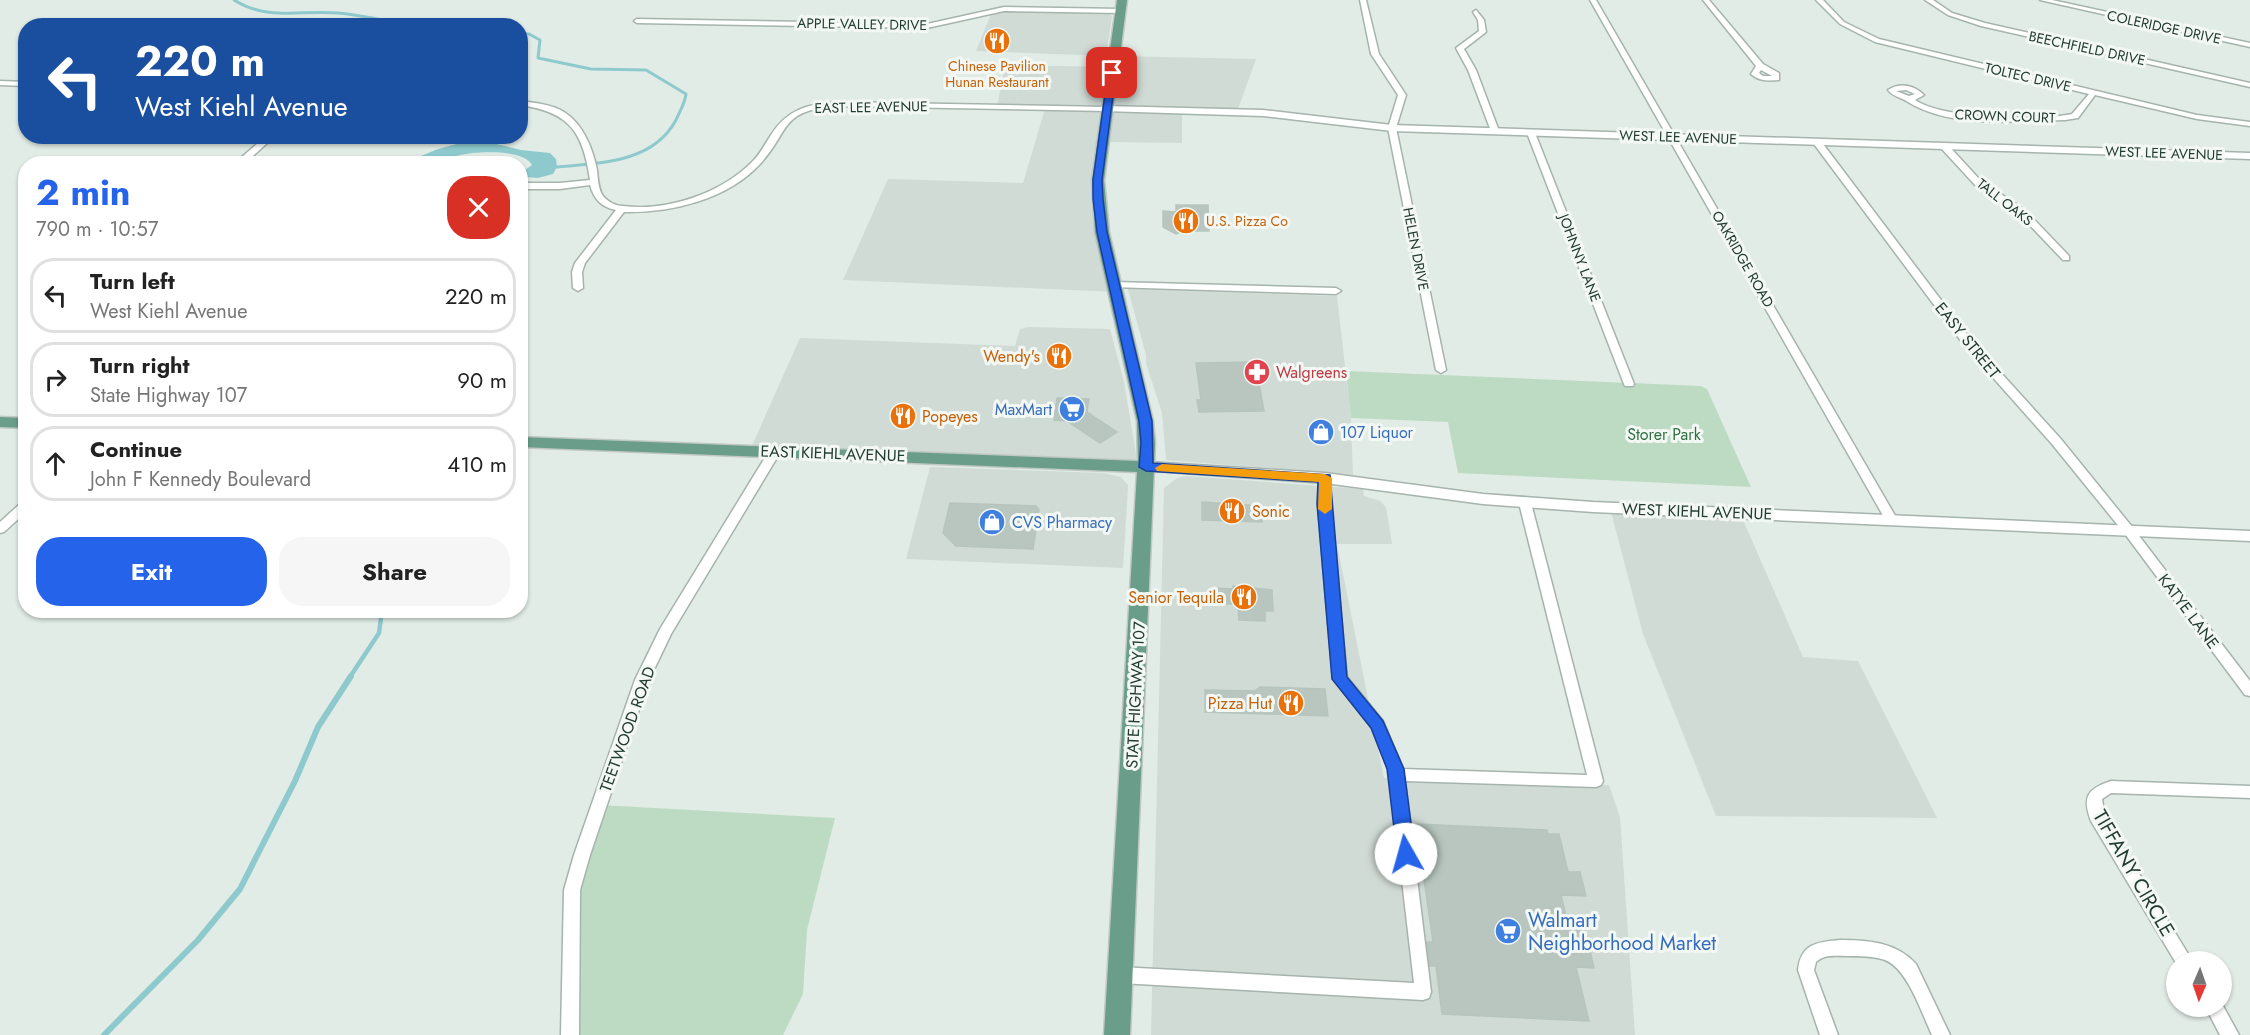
<!DOCTYPE html>
<meta charset="utf-8">
<style>
:root{--surface:#fff;--page:#f6f6f6;--text:#222;--muted:#767676;--line:#e0e0e0;--accent:#2563eb}
body{margin:0;font-family:Jost,sans-serif;background:var(--page);color:var(--text);height:100vh;display:flex;flex-direction:column;font-size:22px;white-space:nowrap}
*{box-sizing:border-box;margin:0}
p{font-size:20px;color:var(--muted)}
.icon{flex:none;width:33px;height:33px;fill:none;stroke:currentColor;stroke-width:2;stroke-linecap:round;stroke-linejoin:round}
.map{position:relative;flex:1;overflow:hidden}
.details{position:absolute;left:18px;top:156px;width:510px;height:462px;display:flex;flex-direction:column;background:var(--surface);border-radius:24px;box-shadow:0 2px 4px #0004}
.details>*{flex:none}
.top-card{position:absolute;left:18px;top:18px;width:510px;height:126px;border-radius:24px;box-shadow:0 2px 4px #0004;background:#1a4fa0;color:#fff;overflow:hidden}
.needle{width:39px;rotate:182deg}
.controls{position:absolute;left:2166px;top:951px;display:grid;gap:12px}
.controls a{display:grid;place-items:center;width:66px;height:66px;border-radius:50%;background:var(--surface);box-shadow:0 2px 4px #0004;font-size:30px}
.pin{position:absolute;display:grid;place-items:center;width:51px;height:51px;color:#fff;margin:-26px;border-radius:12px;box-shadow:0 3px 9px #0006}
.me{position:absolute;width:66px;margin:-33px;rotate:353deg;stroke-linejoin:round;filter:drop-shadow(0 0 4px #0008)}
.turn{display:flex;align-items:center;gap:21px;height:126px;padding:0 18px;font-size:27px}
.turn .icon{width:78px;height:78px;stroke-width:2.5}
.turn b{display:block;font-size:42px;line-height:51px}
.round{display:grid;place-items:center;flex:none;width:63px;height:63px;border-radius:24px;background:var(--page)}
.summary{display:flex;align-items:center;justify-content:space-between;height:102px;padding:0 18px}
h1{font-size:36px;font-weight:700;line-height:45px;color:var(--accent)}
.button{display:flex;gap:12px;margin-top:auto;padding:12px 18px}
.button a{flex:1;height:69px;border-radius:24px;background:var(--accent);color:#fff;font-size:24px;font-weight:700;line-height:69px;text-align:center}
.button a+a{background:var(--page);color:var(--text)}
ul{padding:0;list-style:none}
li{display:flex;align-items:center;gap:18px;height:75px;margin:0 12px 9px;padding:0 6px;border:3px solid var(--line);border-radius:24px}
li div{flex:1}
li b{display:block;font-size:22px}
li em{font-style:normal}
.map>svg:first-child{display:block}
</style>
<div class="map">
<svg width="2250" height="1035" viewBox="0 0 2250 1035">
<rect width="100%" height="100%" fill="#e2ece7"/>
<g fill="#d1dbd5">
<path d="M1011,11L1109,14L1112,16L1106,56L976,51L991,14Z"/>
<path d="M1114,56L1256,59L1237,112L1182,111V143L1103,142L1098,180L1116,292L843,280L888,179L1023,183L1045,109L997,107L1005,65L1112,67Z"/>
<path d="M1128,289L1337,296L1351,418L1353,475L1166,460L1162,413L1146,363V355Z"/>
<path d="M1029,327L1110,329L1124,382L1137,460L750,450L800,338L1015,346L1020,329Z"/>
<path d="M930,467L1104,473L1121,477L1128,485V488L1123,568L906,559Z"/>
<path d="M1186,476L1363,489L1364,496L1380,501L1386,507L1392,544H1337L1384,778L1609,785L1620,817L1635,1035H1151L1164,488L1177,478Z"/>
<path d="M1610,508L1740,513L1803,657L1858,661L1937,818L1716,816L1643,634Z"/>
</g>
<g fill="#bddbc2">
<path d="M1346,371L1701,386L1707,389L1751,487L1458,473L1448,422L1351,418Z"/>
<path d="M600,805L835,818L807,930L803,994L783,1035H570L572,890Z"/>
</g>
<path fill="#8ecacd" d="M464,142H488L521,150L550,153L556,159L557,167L553,174L538,178L524,177L522,172L532,165C524,149 477,151 460,155C450,157 439,162 428,164C421,164 412,164 404,163L438,149Z"/>
<g fill="none" stroke-linecap="round" stroke-linejoin="round">
<g stroke="#8ecacd" stroke-width="3">
<path d="M234,0C267,21 301,10 338,13C362,15 387,21 411,26"/>
<path d="M520,34H529L540,40L538,58L591,69L646,70L686,94C685,103 680,111 676,120C653,163 600,163 557,167"/>
</g>
<path stroke="#8ecacd" stroke-width="4.5" d="M350,677L379,633L382,610"/>
<path stroke="#8ecacd" stroke-width="6" d="M104,1035L198,940L240,889L295,781L318,727L351,676"/>
</g>
<g fill="#b8c6bf" stroke="#b5c5bd" stroke-width="1.5">
<path d="M1176,205H1208L1209,231H1184L1176,234L1163,227V211L1176,212Z"/>
<path d="M1255,362L1264,411L1199,412L1197,400H1201L1196,363Z"/>
<path d="M1057,398L1089,399L1087,412L1117,432L1100,443L1067,421L1054,420Z"/>
<path d="M1202,502L1261,506L1262,522L1202,520Z"/>
<path d="M950,503L1036,506L1039,510L1033,549L956,546L943,533Z"/>
<path d="M1233,586L1272,590L1273,611H1265V621L1239,620L1238,604H1216L1215,588L1233,589Z"/>
<path d="M1260,687L1325,689L1328,716L1205,712V690L1255,691Z"/>
<path d="M1416,824L1547,830L1548,834H1559L1568,872H1580L1586,896L1561,895L1567,920L1583,921L1594,968L1576,967L1589,1021L1442,1014L1436,966H1430L1427,942H1433Z"/>
</g>
<g fill="none" stroke-linecap="round" stroke-linejoin="round">
<defs>
<g id="minor">
<path d="M1360,0H1366L1379,54L1406,95L1396,128L1446,370L1441,373L1436,370L1388,128L1398,95L1371,54Z"/>
<path d="M1590,0H1596L1897,519L1895,522H1887L1885,519Z"/>
<path d="M1703,0H1709L1763,64L1779,73V80C1768,81 1759,81 1751,74L1756,66ZM1761,70L1772,76H1763L1759,73Z"/>
<path d="M1816,0H1823L1844,22L1879,39L2197,115L2250,122V126L2197,119L2095,95L2078,118L2065,120C2015,121 1953,129 1908,102C1901,97 1893,97 1888,90C1900,82 1914,85 1924,95L1915,100C1942,119 2039,121 2072,114L2089,94L1875,42L1840,24ZM1906,90L1915,94L1909,96L1896,91Z"/>
<path d="M1925,0H1933L1952,13L1985,23L2250,83V87L1981,26L1948,15Z"/>
<path d="M2040,0H2052L2250,43V47Z"/>
<path d="M1004,7L1121,9L1124,11L1121,13L1004,11L927,28L637,23L634,21L637,19L927,24Z"/>
<path d="M1476,10L1484,20L1486,32L1464,49L1476,70L1499,131L1495,133L1491,131L1468,70L1456,48L1479,31L1478,20L1473,12Z"/>
<path d="M0,81L26,82V86L0,85Z"/>
<path d="M520,101C535,103 551,104 564,112C583,124 593,149 597,170C598,179 598,189 603,196C608,202 616,206 623,206C667,212 722,193 753,161C760,154 765,144 771,135C787,110 807,104 836,102L1107,107L1111,109L1107,111L836,106C779,111 791,130 760,164C727,200 670,213 624,212L585,263L582,272L583,288L578,291L573,288L572,272L575,263L616,210C601,207 594,199 590,185L560,189H520V183H560L590,180C583,132 570,112 520,105Z"/>
<path d="M1528,131L1535,133L1634,384L1633,386H1625L1624,384L1527,133Z"/>
<path d="M266,136H275L244,164H234Z"/>
<path d="M1814,140H1820L1972,341L2060,438L2133,528L2250,681V696L2245,695L2125,534L2052,444L1964,345L1814,144Z"/>
<path d="M1941,144H1947L1981,181L2025,210L2069,256V260H2063L2019,214L1975,185L1941,148Z"/>
<path d="M1114,282L1336,288L1341,291L1336,294L1111,287V283Z"/>
<path d="M775,447L781,451L671,634L649,680L590,855L580,890L579,1035H561L564,890L574,855L635,680L660,629L769,451Z"/>
<path d="M1325,474L1331,478L1330,504L1347,677L1383,721L1403,769L1587,775L1519,503L1525,499L1531,503L1603,781L1601,785L1596,787L1405,781L1431,992L1429,998L1423,1000L1120,983L1114,981L1112,975L1114,969L1120,967L1414,983L1389,769L1372,728L1333,679L1318,504L1319,478Z"/>
<path d="M26,501V512L4,532L0,533V522L22,502Z"/>
<path d="M2111,781L2250,786V798L2111,793L2102,799L2105,818L2193,962H2176V963L2091,821C2082,797 2087,789 2111,781Z"/>
<path d="M1840,940C1868,940 1896,942 1916,964L1950,1035H1932C1922,1014 1908,969 1885,960C1874,956 1859,956 1847,956C1837,956 1824,954 1816,962L1814,970L1838,1035H1820L1798,970C1801,944 1816,942 1840,940Z"/>
<path d="M2222,1004L2239,1035H2220L2205,1006H2222Z"/>
</g>
<g id="tertiary">
<path d="M1107,106L1263,110L1392,125L2250,153V159L1392,131L1263,116L1104,111L1102,109Z"/>
<path d="M1146,462L1325,473L1483,494L1593,502L2250,531V541L1593,512L1483,504L1325,483L1141,470L1139,467L1141,464Z"/>
</g>
<g id="primary">
<path d="M1117,0H1127L1104,180L1109,232L1153,421L1155,443L1130,1035H1104L1137,472L520,447V437L1138,461L1137,421L1095,232L1092,180Z"/>
<path d="M0,417L26,418V428L0,427Z"/>
</g>
</defs>
<use href="#minor" stroke="#a5b4ad" stroke-width="3"/>
<use href="#tertiary" stroke="#a5b4ad" stroke-width="3"/>
<use href="#primary" stroke="#c1c8c6" stroke-width="3"/>
<use href="#minor" fill="#fff" fill-rule="evenodd"/>
<use href="#tertiary" fill="#fff" fill-rule="evenodd"/>
<use href="#primary" fill="#6a9e8b" fill-rule="evenodd"/>
</g>
<path fill="#2563eb" stroke="#184099" stroke-width="1.5" d="M1112,70L1116,73L1102,180L1103,199L1107,232L1152,421L1153,463L1330,475L1347,677L1383,721L1404,769L1415,854L1412,859L1406,862L1400,859L1397,854L1387,769L1371,728L1332,679L1317,504L1318,482L1146,471L1139,467L1141,443L1139,421L1097,232L1093,199V180L1108,73Z"/>
<path fill="#f59e0b" d="M1162,464L1325,474L1332,478V509L1325,514L1318,509L1319,482L1157,471L1155,468Z"/>
<defs>
<symbol id="restaurant-disc" viewBox="-11 -11 22 22"><circle r="9.5" fill="#e8710a" stroke="#f3f8f5"/><path d="M-5-6h1v4h1v-4h1v4h1v-4h1v5L-1.5 .5V6h-2V.5L-5-1ZM5-6V6H3V1.5H1.5Q1.5-4 5-6Z" fill="#fff"/></symbol>
<symbol id="pharmacy-disc" viewBox="-11 -11 22 22"><circle r="9.5" fill="#e0444e" stroke="#f3f8f5"/><path d="M-2-6h4v4h4v4h-4v4h-4v-4h-4v-4h4Z" fill="#fff"/></symbol>
<symbol id="supermarket-disc" viewBox="-11 -11 22 22"><circle r="9.5" fill="#3f7fe0" stroke="#f3f8f5"/><path d="M-6-5.5h2.5l.6 2H6L4.5 2H-2.5L-4.4-4H-6ZM-1.5 3.2a1.3 1.3 0 1 0 .1 0ZM3 3.2a1.3 1.3 0 1 0 .1 0Z" fill="#fff"/></symbol>
<symbol id="shop-disc" viewBox="-11 -11 22 22"><circle r="9.5" fill="#3f7fe0" stroke="#f3f8f5"/><path d="M-5-2.5h2.3a2.7 3.5 0 0 1 5.4 0H5L5.5 6h-11ZM-1.5-2.5h3a1.5 2.3 0 0 0-3 0Z" fill="#fff"/></symbol>
</defs>
<g fill-rule="evenodd">
<use href="#restaurant-disc" x="982" y="26" width="30" height="30"/>
<use href="#restaurant-disc" x="1171" y="206" width="30" height="30"/>
<use href="#restaurant-disc" x="1044" y="341" width="30" height="30"/>
<use href="#pharmacy-disc" x="1242" y="357" width="30" height="30"/>
<use href="#supermarket-disc" x="1057" y="394" width="30" height="30"/>
<use href="#restaurant-disc" x="888" y="401" width="30" height="30"/>
<use href="#shop-disc" x="1306" y="417" width="30" height="30"/>
<use href="#restaurant-disc" x="1217" y="496" width="30" height="30"/>
<use href="#shop-disc" x="977" y="507" width="30" height="30"/>
<use href="#restaurant-disc" x="1229" y="582" width="30" height="30"/>
<use href="#restaurant-disc" x="1276" y="688" width="30" height="30"/>
<use href="#supermarket-disc" x="1493" y="916" width="30" height="30"/>
</g>
<g text-anchor="middle" stroke-width="6" stroke-linejoin="round" paint-order="stroke">
<g font-size="14" fill="#233c32" stroke="#f3f8f5">
<text transform="translate(862 24) rotate(1)" y="5">APPLE VALLEY DRIVE</text>
<text transform="translate(2164 27) rotate(12)" y="5">COLERIDGE DRIVE</text>
<text transform="translate(2087 48) rotate(12)" y="5">BEECHFIELD DRIVE</text>
<text transform="translate(2028 77) rotate(13)" y="5">TOLTEC DRIVE</text>
<text transform="translate(871 107) rotate(-1)" y="5">EAST LEE AVENUE</text>
<text transform="translate(2005 116) rotate(2)" y="5">CROWN COURT</text>
<text transform="translate(1678 137) rotate(2)" y="5">WEST LEE AVENUE</text>
<text transform="translate(2164 153) rotate(2)" y="5">WEST LEE AVENUE</text>
<text transform="translate(2005 202) rotate(38)" y="5">TALL OAKS</text>
<text transform="translate(1416 249) rotate(79)" y="5">HELEN DRIVE</text>
<text transform="translate(1580 258) rotate(69)" y="5">JOHNNY LANE</text>
<text transform="translate(1743 259) rotate(60)" y="5">OAKRIDGE ROAD</text>
</g>
<g font-size="14" fill="#c56008" stroke="#f3f8f5">
<text x="997" y="71">Chinese Pavilion<tspan x="997" dy="16">Hunan Restaurant</tspan></text>
<text x="1206" y="226" text-anchor="start">U.S. Pizza Co</text>
</g>
<g font-size="16" fill="#233c32" stroke="#f3f8f5">
<text transform="translate(1968 340) rotate(51)" y="6">EASY STREET</text>
<text transform="translate(833 453) rotate(2)" y="6">EAST KIEHL AVENUE</text>
<text transform="translate(1697 511) rotate(2)" y="6">WEST KIEHL AVENUE</text>
<text transform="translate(2189 611) rotate(53)" y="6">KATYE LANE</text>
<text transform="translate(1135 695) rotate(-87)" y="6">STATE HIGHWAY 107</text>
<text transform="translate(627 729) rotate(-70)" y="6">TEETWOOD ROAD</text>
</g>
<g font-size="16" fill="#c56008" stroke="#f3f8f5" text-anchor="end">
<text x="1040" y="362">Wendy's</text>
<text x="922" y="422" text-anchor="start">Popeyes</text>
<text x="1252" y="517" text-anchor="start">Sonic</text>
<text x="1224" y="603">Senior Tequila</text>
<text x="1272" y="709">Pizza Hut</text>
</g>
<g font-size="16" fill="#be3a42" stroke="#f3f8f5" text-anchor="start">
<text x="1276" y="378">Walgreens</text>
</g>
<g font-size="16" fill="#366cbe" stroke="#f3f8f5" text-anchor="start">
<text x="1052" y="415" text-anchor="end">MaxMart</text>
<text x="1340" y="438">107 Liquor</text>
<text x="1012" y="528">CVS Pharmacy</text>
</g>
<g font-size="16" fill="#307042" stroke="#f3f8f5">
<text x="1664" y="440">Storer Park</text>
</g>
<g font-size="20" fill="#233c32" stroke="#f3f8f5">
<text transform="translate(2134 873) rotate(60)" y="7">TIFFANY CIRCLE</text>
</g>
<g font-size="20" fill="#366cbe" stroke="#f3f8f5" text-anchor="start">
<text x="1528" y="927">Walmart<tspan x="1528" dy="23">Neighborhood Market</tspan></text>
</g>
</g>
</svg>
<div class="controls">
<a><svg class="needle" viewBox="-14 -14 28 28"><path d="M0-13l5 13h-10z" fill="#e53935"/><path d="M0 13l5-13h-10z" fill="#767676"/></svg></a>
</div>
<div class="pin" style="left:1112px;top:73px;background:#d93025"><svg class="icon" aria-label="arrive" viewBox="0 0 24 24"><path d="M6 21V4h12l-3 4 3 4H6"/></svg></div>
<svg class="me" style="left:1406px;top:854px" viewBox="-20 -20 40 40"><circle r="19" fill="#fff"/><path d="M0-13L10 11 0 6-10 11z" fill="#2563eb"/></svg>
<div class="top-card">
<div class="turn"><svg class="icon" aria-label="left" viewBox="0 0 24 24"><path d="M17 20v-9H6M10 6l-5 5 5 5"/></svg><div><b>220 m</b>West Kiehl Avenue</div></div>
</div>
<section class="details">
<div class="summary"><div><h1>2 min</h1><p>790 m · 10:57</p></div><a class="round" style="background:#d93025;color:#fff"><svg class="icon" aria-label="close" viewBox="0 0 24 24"><path d="M6 6l12 12M18 6L6 18"/></svg></a></div>
<ul>
<li><svg class="icon" aria-label="left" viewBox="0 0 24 24"><path d="M17 20v-9H6M10 6l-5 5 5 5"/></svg><div><b>Turn left</b><p>West Kiehl Avenue</p></div><em>220 m</em></li>
<li><svg class="icon" aria-label="right" viewBox="0 0 24 24"><path d="M7 20v-9h11M14 6l5 5-5 5"/></svg><div><b>Turn right</b><p>State Highway 107</p></div><em>90 m</em></li>
<li><svg class="icon" aria-label="ahead" viewBox="0 0 24 24"><path d="M12 20V5M6 11l6-6 6 6"/></svg><div><b>Continue</b><p>John F Kennedy Boulevard</p></div><em>410 m</em></li>
</ul>
<div class="button"><a>Exit</a><a>Share</a></div>
</section>
</div>
